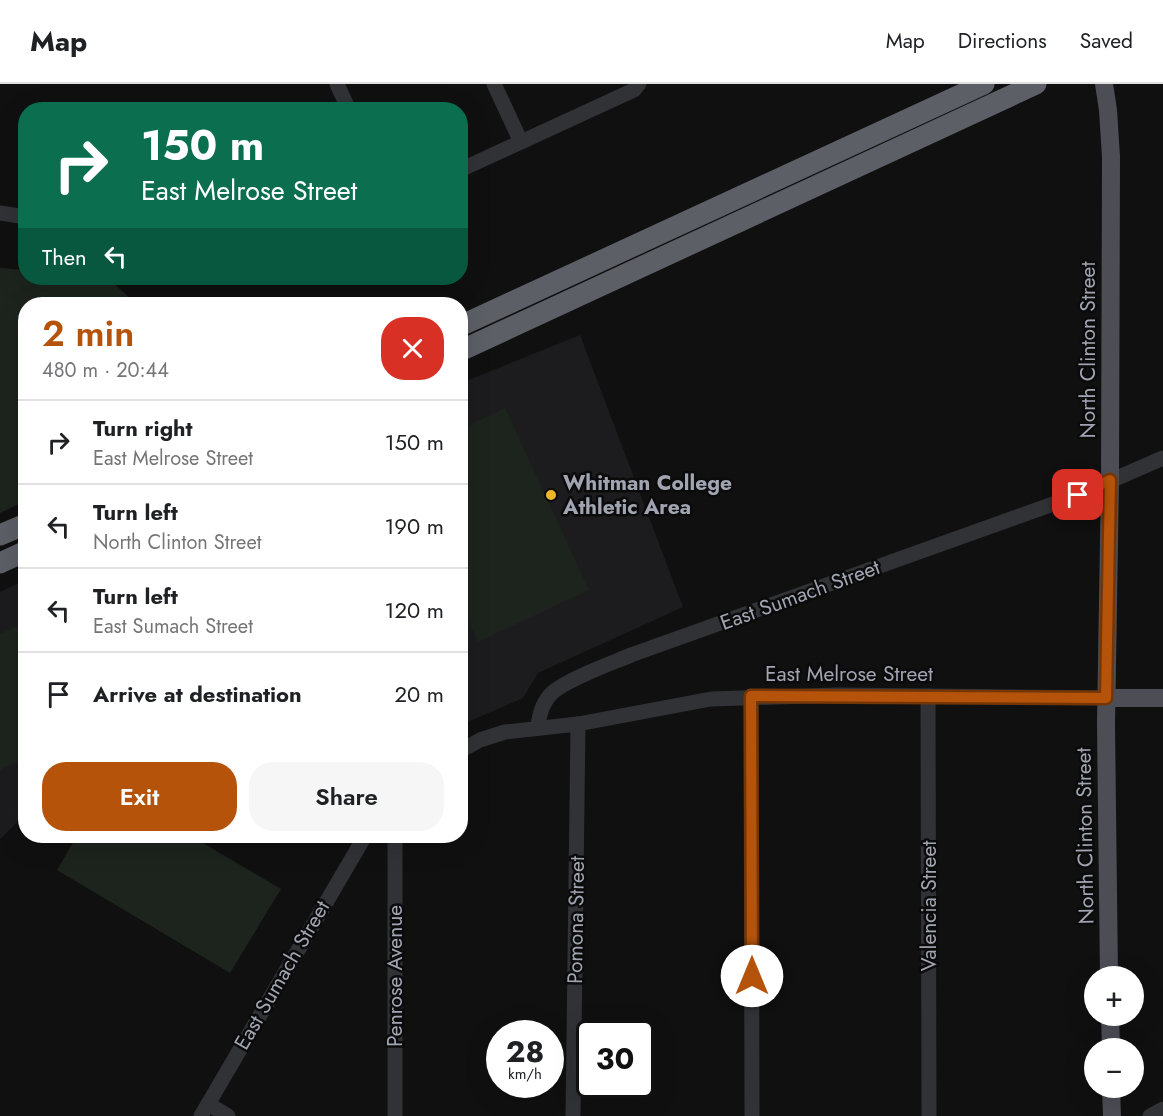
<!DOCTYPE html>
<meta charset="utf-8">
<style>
:root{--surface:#fff;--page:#f6f6f6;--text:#202124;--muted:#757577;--line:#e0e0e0;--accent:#b45309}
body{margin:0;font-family:Jost,sans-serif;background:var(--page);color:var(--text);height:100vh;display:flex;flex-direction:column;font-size:22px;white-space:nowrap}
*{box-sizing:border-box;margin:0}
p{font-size:20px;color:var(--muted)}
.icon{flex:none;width:33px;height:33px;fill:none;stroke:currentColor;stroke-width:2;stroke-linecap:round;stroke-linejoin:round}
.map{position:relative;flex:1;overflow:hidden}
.sheet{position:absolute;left:18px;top:213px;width:450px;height:546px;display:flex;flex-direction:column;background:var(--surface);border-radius:24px;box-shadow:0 6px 24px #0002}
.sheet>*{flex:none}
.banner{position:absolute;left:18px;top:18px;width:450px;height:183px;border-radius:24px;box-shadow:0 6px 24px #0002;background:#0b6e4f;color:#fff;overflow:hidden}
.fabs{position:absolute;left:1084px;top:882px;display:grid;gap:12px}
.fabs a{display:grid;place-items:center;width:60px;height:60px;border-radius:50%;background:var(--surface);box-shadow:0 6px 24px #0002;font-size:30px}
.speed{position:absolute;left:486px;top:936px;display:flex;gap:12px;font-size:30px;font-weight:700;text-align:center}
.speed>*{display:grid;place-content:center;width:78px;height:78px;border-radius:50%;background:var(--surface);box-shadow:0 6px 24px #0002;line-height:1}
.speed small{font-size:15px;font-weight:400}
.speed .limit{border:3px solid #111;border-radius:9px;background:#fff;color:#111}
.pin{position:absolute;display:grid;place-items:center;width:51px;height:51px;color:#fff;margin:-26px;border-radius:12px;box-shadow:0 3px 9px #0006}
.me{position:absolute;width:66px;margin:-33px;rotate:0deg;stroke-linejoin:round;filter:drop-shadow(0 0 4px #0008)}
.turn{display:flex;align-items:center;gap:21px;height:126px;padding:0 24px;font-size:27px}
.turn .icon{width:78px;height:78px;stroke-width:2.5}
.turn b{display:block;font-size:42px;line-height:51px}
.then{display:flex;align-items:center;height:57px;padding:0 24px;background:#0003;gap:12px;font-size:22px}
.round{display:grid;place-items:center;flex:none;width:63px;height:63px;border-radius:24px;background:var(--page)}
.head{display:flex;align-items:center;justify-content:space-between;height:102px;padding:0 24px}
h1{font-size:36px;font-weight:600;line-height:45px;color:var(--accent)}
.action{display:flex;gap:12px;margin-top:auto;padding:12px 24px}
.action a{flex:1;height:69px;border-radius:24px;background:var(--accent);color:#fff;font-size:24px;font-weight:600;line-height:69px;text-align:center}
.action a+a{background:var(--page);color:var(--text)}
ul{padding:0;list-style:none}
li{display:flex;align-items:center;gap:18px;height:84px;padding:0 24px;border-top:2px solid var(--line)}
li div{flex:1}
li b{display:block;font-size:22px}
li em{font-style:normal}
header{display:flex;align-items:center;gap:36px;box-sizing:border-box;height:84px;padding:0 30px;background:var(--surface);border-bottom:2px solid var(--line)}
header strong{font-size:28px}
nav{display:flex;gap:33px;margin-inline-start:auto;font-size:21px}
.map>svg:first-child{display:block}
</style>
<header>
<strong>Map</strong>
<nav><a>Map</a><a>Directions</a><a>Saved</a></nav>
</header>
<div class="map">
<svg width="1163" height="1032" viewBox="0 0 1163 1032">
<rect width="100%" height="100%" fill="#101011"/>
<g fill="#1c1c1e">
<path d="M580,251L683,523L538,589L523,614L461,641V299Z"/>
<path d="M25,496V730L0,755V508Z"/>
</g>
<g fill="#1c241d">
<path d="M0,184L25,186L26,194H108L136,220H26L25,417L0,429Z"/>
<path d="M505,324L589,506L478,558L461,521V345Z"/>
<path d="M25,538V674L0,686V550Z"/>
<path d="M77,752H191L281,805L230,889L57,786Z"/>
</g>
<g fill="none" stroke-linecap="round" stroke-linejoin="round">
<g stroke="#313236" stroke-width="15">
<path d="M337,0L349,26"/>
<path d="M494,0L521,58"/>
<path d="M460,86L634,6L639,0"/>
<path d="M0,129L26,133"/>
<path d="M751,612L752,1032"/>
<path d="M928,612L929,1032"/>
<path d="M538,643C539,631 543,617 553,608C570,594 610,580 631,571L1078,411L1163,374"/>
<path d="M460,667L480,656L505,648L578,640L711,615L838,611L1106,614"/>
<path d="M395,752V1032"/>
<path d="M208,1020L228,1032"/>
<path d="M201,1032L365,752"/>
<path d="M573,1032L578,640"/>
<path d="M1150,1032L1163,1025"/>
</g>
<g stroke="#4d4e55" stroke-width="18">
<path d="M1104,0L1108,26L1111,73L1110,396L1106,641L1109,892"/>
<path d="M1106,614H1163"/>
<path d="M1110,932L1111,964"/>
<path d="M1111,1004L1112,1032"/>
</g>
<g stroke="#5d5f67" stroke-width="21">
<path d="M460,242L984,0"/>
<path d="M460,267L1036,0"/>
<path d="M0,451L26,440"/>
<path d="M0,479L26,467"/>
</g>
</g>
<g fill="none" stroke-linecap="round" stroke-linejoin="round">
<defs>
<path id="route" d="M752,892L751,612L1106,614L1110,396L1078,411"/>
</defs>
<use href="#route" stroke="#753606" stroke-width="15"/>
<use href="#route" stroke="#b45309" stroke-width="10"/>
</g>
<circle fill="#efb62a" stroke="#0b0b0c" stroke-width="2" cx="551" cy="411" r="6"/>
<g text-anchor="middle" stroke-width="5" stroke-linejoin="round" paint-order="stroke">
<g font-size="21" fill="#a1a5b2" stroke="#0b0b0c">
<text transform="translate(1088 266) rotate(-90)" y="7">North Clinton Street</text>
<text transform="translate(800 511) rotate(-20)" y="7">East Sumach Street</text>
<text x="849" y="597">East Melrose Street</text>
<text transform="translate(1085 752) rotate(-91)" y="7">North Clinton Street</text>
<text transform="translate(929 822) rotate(-90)" y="7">Valencia Street</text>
<text transform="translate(576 836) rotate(-89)" y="7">Pomona Street</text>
<text transform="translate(282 891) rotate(-60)" y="7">East Sumach Street</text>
<text transform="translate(395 892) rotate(-90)" y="7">Penrose Avenue</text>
</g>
<g font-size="21" font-weight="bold" fill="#a1a5b2" stroke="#0b0b0c" text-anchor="start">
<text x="563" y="406">Whitman College<tspan x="563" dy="24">Athletic Area</tspan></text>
</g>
</g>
</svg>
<div class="fabs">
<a>+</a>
<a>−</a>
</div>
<div class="speed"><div>28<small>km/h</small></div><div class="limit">30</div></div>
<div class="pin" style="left:1078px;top:411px;background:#d93025"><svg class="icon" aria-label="arrive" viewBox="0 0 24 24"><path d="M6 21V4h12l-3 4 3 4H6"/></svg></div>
<svg class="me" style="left:752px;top:892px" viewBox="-20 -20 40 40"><circle r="19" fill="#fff"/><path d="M0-13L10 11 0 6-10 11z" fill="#b45309"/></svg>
<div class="banner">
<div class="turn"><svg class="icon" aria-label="right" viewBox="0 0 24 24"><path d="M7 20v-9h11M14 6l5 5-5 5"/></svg><div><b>150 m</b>East Melrose Street</div></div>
<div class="then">Then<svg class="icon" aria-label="left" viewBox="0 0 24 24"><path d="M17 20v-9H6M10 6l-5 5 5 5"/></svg></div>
</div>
<section class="sheet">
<div class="head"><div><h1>2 min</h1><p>480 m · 20:44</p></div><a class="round" style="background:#d93025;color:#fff"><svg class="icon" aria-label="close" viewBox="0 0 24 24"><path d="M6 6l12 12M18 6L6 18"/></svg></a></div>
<ul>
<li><svg class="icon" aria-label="right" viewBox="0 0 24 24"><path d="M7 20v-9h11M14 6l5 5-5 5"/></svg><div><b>Turn right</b><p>East Melrose Street</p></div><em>150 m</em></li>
<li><svg class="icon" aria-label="left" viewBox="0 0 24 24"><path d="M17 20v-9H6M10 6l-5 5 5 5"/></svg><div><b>Turn left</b><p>North Clinton Street</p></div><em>190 m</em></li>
<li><svg class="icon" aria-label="left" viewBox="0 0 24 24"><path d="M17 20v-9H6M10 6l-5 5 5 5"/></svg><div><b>Turn left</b><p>East Sumach Street</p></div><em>120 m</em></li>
<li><svg class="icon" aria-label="arrive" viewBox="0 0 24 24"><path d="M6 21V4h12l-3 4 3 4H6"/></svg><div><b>Arrive at destination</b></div><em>20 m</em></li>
</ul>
<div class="action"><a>Exit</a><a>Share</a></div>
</section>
</div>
